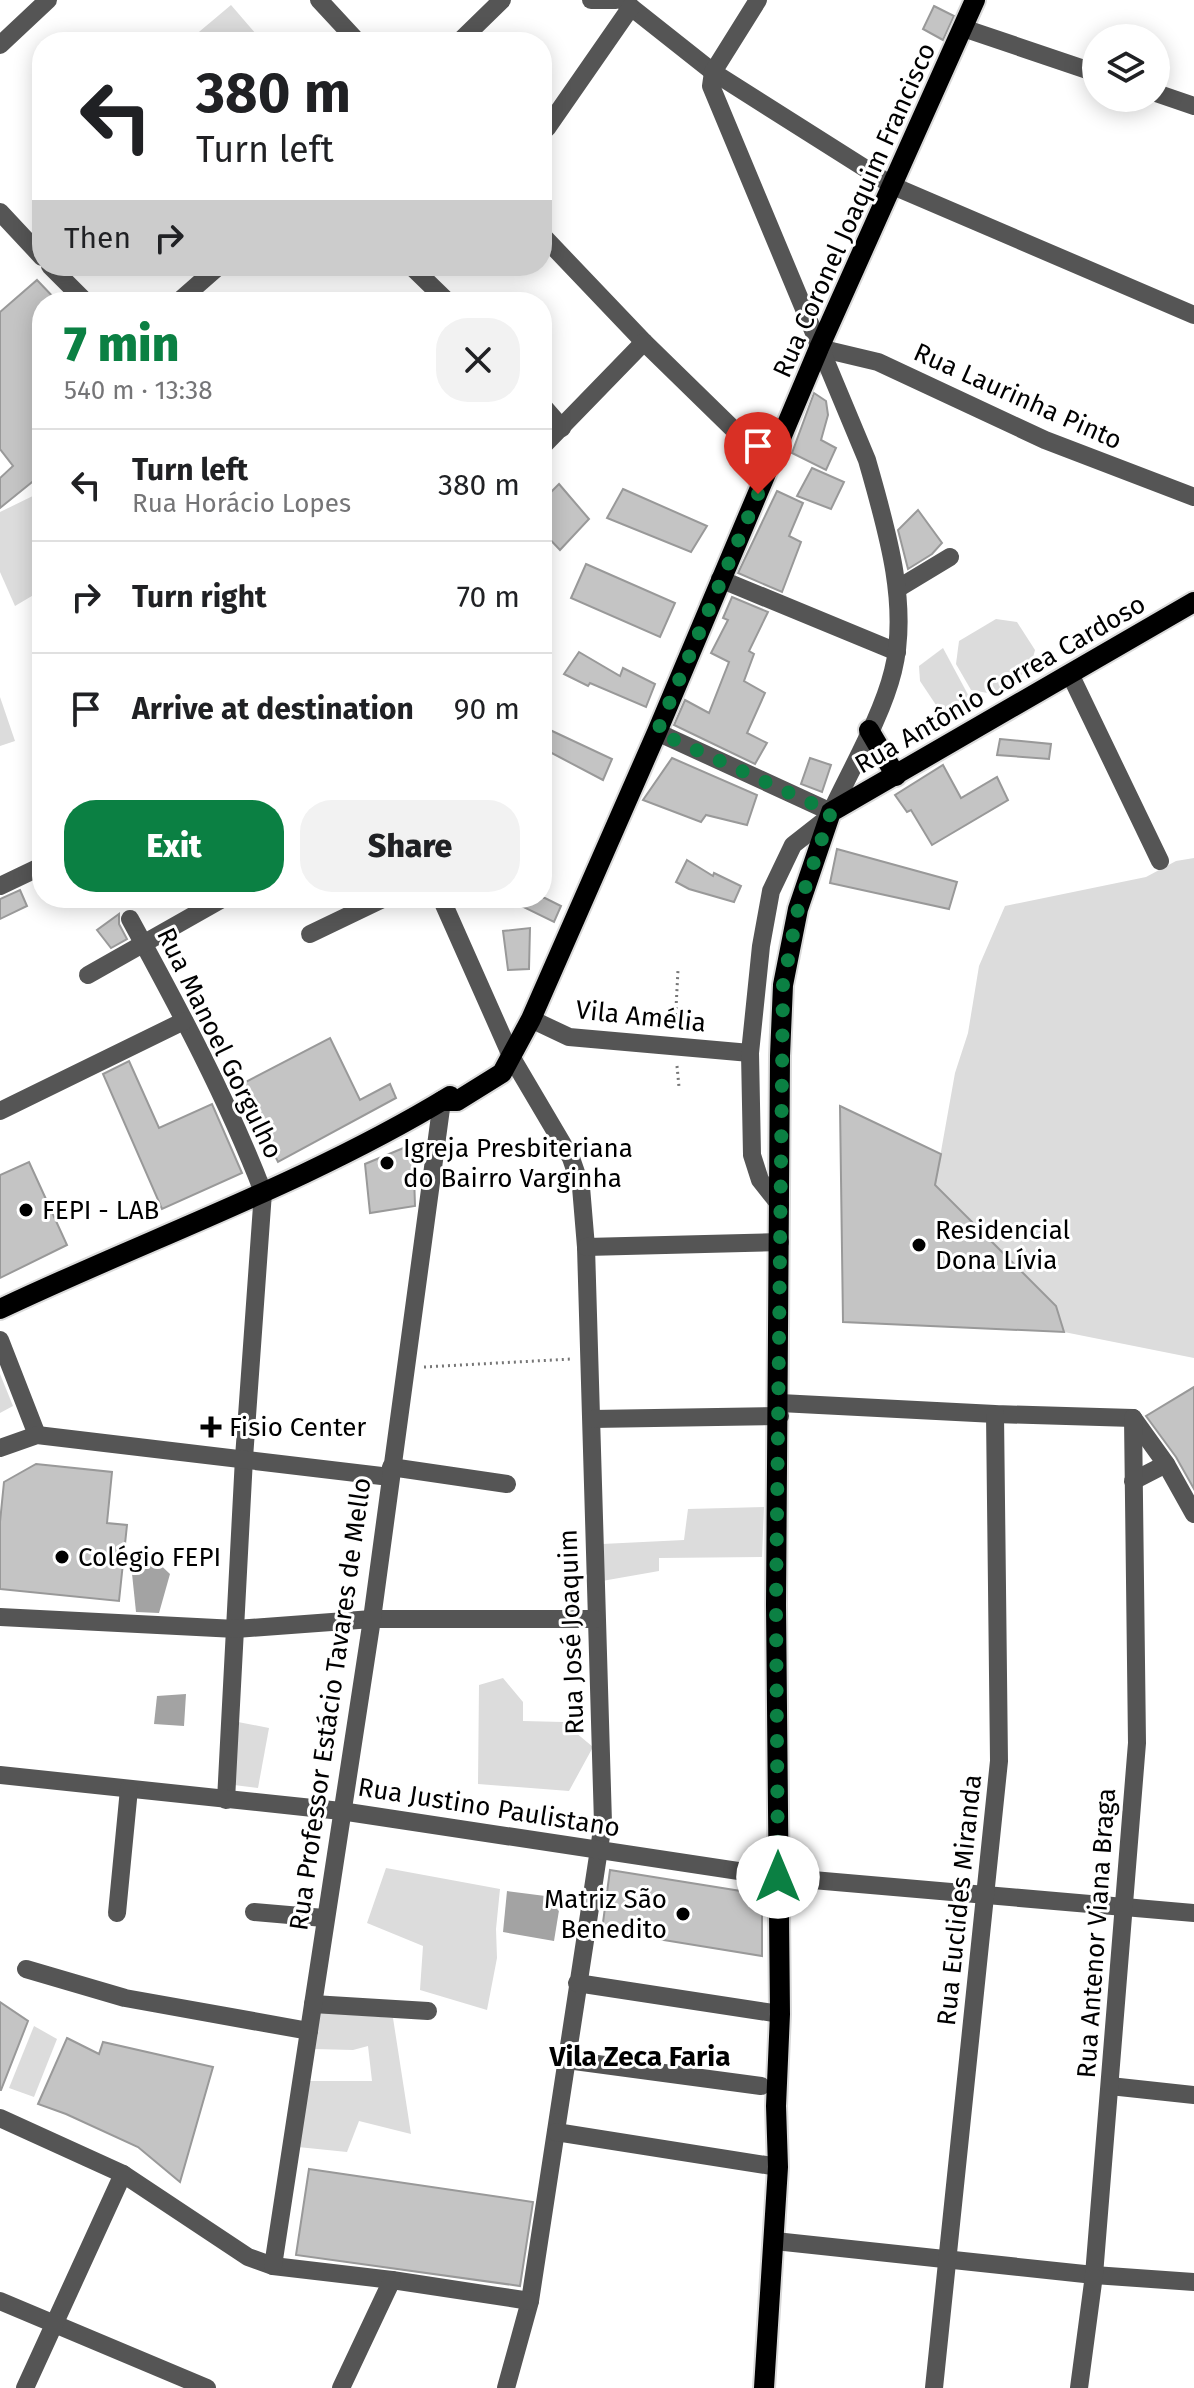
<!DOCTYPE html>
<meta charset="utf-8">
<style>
:root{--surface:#fff;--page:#f2f2f2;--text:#202124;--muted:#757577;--line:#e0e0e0;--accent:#0b8043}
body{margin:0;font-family:"Fira Sans",sans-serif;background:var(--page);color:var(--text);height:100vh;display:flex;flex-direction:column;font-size:30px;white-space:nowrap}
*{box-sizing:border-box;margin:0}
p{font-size:26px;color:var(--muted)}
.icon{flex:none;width:44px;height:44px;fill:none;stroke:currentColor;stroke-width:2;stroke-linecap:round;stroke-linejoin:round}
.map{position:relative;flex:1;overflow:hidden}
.drawer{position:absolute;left:32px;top:292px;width:520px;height:616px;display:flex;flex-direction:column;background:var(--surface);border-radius:32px;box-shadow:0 4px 20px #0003}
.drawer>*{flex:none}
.guide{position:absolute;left:32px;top:32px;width:520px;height:244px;border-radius:32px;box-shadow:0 4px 20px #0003;background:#fff;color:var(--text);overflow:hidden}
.controls{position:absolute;left:1082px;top:24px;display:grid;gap:16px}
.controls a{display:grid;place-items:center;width:88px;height:88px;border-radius:50%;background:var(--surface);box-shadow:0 4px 20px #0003;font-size:40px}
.pin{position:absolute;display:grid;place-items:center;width:68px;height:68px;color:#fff;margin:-82px -34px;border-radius:50% 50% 50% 0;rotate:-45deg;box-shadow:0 0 8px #0007}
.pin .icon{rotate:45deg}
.me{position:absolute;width:88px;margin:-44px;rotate:0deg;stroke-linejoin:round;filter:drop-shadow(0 0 6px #0008)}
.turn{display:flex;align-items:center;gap:28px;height:168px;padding:0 32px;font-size:36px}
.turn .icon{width:104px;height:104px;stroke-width:2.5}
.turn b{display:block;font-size:56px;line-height:68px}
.then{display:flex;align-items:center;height:76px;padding:0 32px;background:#0003;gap:16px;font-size:30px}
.round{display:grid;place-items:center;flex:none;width:84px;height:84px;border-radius:32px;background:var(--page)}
.head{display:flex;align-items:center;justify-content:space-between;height:136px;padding:0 32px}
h1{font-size:48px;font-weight:800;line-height:60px;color:var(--accent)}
.cta{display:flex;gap:16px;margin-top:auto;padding:16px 32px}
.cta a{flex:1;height:92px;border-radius:32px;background:var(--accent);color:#fff;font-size:32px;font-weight:800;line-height:92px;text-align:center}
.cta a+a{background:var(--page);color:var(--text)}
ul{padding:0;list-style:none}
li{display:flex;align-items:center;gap:24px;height:112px;padding:0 32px;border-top:2px solid var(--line)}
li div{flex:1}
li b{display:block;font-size:30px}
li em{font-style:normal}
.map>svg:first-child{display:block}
</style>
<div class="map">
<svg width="1194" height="2388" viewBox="0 0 1194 2388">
<rect width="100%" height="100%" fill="#fff"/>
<g fill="#dcdcdc">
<path d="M231,5L263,42H187Z"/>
<path d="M41,492L42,590L15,606L0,572V512Z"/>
<path d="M996,619L1017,622L1035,650L1030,669L993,694L971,690L956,664L959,641Z"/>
<path d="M943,648L973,704L958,717H944L920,681L919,666Z"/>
<path d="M0,697L15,741L0,746Z"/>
<path d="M1194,858V1358L1064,1332L1056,1306L935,1185L955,1073L968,1033L979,966L1005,906L1146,877L1176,861Z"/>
<path d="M0,1374L13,1406L0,1413Z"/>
<path d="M764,1507L762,1557L659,1558V1571L602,1581V1544L684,1540L688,1509Z"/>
<path d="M503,1678L523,1702V1721L563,1722L593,1747L569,1791L478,1784L479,1685Z"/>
<path d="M238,1722L269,1728L258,1788L234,1785Z"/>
<path d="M386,1868L500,1889L496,1929L497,1958L487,2010L420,1990L423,1946L367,1923Z"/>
<path d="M320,2012L393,2018L411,2134L359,2121L347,2152L298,2147L306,2081H372L368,2046L353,2050L314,2049Z"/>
<path d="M34,2026L57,2039L34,2097L9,2088Z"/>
</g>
<g fill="#a3a3a3">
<path d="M152,1557L170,1574L159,1613L136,1612L131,1564Z"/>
<path d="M186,1694L184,1726L154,1724L157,1696Z"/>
<path d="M507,1891L561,1898L554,1941L503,1932Z"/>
</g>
<g fill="#c4c4c4" stroke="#999" stroke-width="2">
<path d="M934,6L954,16L943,40L923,29Z"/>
<path d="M37,280L58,302H42V474L0,508V478L13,466L0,449V312Z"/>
<path d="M814,393L826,401L828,415L821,440L836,448L826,470L792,453Z"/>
<path d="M812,468L844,482L831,509L797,496Z"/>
<path d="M559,484L589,519L560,550L542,531V501Z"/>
<path d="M623,489L707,526L691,552L607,518Z"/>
<path d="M777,491L803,503L789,536L801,542L782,592L738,573Z"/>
<path d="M918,510L942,543L932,554L908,569L898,530Z"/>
<path d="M586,564L675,603L660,637L571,598Z"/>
<path d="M732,597L768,612L749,651L754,654L744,681L765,693L747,733L767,743L755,764L674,725L685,700L709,713L729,662L711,653L728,620L723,618Z"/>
<path d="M579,652L620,676L623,668L655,684L646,707L590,683L588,686L564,674Z"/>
<path d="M550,730L612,759L603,780L544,749Z"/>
<path d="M1000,739L1051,744L1049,759L997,755Z"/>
<path d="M672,758L757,795L747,825L706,815L701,822L643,800Z"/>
<path d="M810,758L831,765L822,792L801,784Z"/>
<path d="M943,765L961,798L997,777L1008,800L932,845L911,810L907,812L895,795Z"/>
<path d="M837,849L957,882L949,909L830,883Z"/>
<path d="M687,860L713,876L714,873L741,886L734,902L689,889L676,882Z"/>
<path d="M20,890L27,906L0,919V899Z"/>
<path d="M505,898H545L561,906L554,922Z"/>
<path d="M119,914V924L127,939L111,948L97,930Z"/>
<path d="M530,928L529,969L508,970L503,931Z"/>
<path d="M330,1038L360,1100L390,1084L396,1098L278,1162L240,1085Z"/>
<path d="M129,1061L159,1128L212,1104L242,1173L162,1209L103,1074Z"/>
<path d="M840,1106L941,1154L935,1185L1056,1306L1064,1332L843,1322Z"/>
<path d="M413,1144L415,1206L370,1213L365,1164Z"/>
<path d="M29,1162L67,1245L0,1278V1175Z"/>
<path d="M1194,1387V1489L1176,1457L1146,1416Z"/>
<path d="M36,1464L112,1472L107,1523L127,1525L119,1601L0,1589V1522L4,1482Z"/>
<path d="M610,1870L747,1892L762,1898V1956L602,1930Z"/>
<path d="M0,2002L28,2021L1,2090H0Z"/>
<path d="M67,2038L99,2054L103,2042L213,2067L180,2182L138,2147L66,2114L38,2104Z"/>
<path d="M309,2169L533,2202L520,2286L296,2255Z"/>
</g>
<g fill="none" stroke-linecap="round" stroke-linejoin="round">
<defs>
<g id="major">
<path d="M869,730L896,776"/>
<path d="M442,1101H457L502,1073L531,1019L657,732L819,348L975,0"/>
<path d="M0,1309C150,1238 309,1182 450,1096"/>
<path d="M764,2388L778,2167L776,2106L780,2014L776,1605L780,1056L783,985L798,909L831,812L1194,602"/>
</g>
</defs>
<use href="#major" stroke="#dbdbdb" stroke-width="24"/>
<g stroke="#777" stroke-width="3" stroke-dasharray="2 4" stroke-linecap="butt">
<path d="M675,1027L678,970"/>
<path d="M677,1066L679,1087"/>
<path d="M424,1367L572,1359"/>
</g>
<g stroke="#555" stroke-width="18">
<path d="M319,0L358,42"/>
<path d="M591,0H616"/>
<path d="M622,0L713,72L893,186L1194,315"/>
<path d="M963,28L1096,73"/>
<path d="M459,42L502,0"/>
<path d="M0,45L48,0"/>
<path d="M1156,93L1194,106"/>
<path d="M547,128L631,7"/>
<path d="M0,212L42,257"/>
<path d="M542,235L644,342L771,466"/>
<path d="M50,266L86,302"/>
<path d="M411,266L448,302"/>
<path d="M178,302L219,266"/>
<path d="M819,348L878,362L1045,440L1194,497"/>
<path d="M542,405L562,428"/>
<path d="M542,447L644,342"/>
<path d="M720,579L897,652"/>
<path d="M897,589L950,557"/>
<path d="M1070,674L1160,861"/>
<path d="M657,732L831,812C851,769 882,716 893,671C910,603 885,524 867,460L711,86L713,72L758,0"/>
<path d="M0,886L42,866"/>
<path d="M441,898L512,1058L571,1158L581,1187L586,1247L603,1823L530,2301L506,2388"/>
<path d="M130,919C178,1007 227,1098 263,1192L244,1458L226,1800"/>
<path d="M310,934L385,898"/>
<path d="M88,975L224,898"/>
<path d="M531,1019L569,1037L750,1053"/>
<path d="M0,1111L184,1021"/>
<path d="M780,1205L760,1180L752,1155L750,1053L761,946L771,891L793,845L830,816"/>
<path d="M586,1247L780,1242"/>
<path d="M0,1340L37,1435"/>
<path d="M780,1403L995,1414L1133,1418"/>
<path d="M1133,1418L1166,1464L1194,1514"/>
<path d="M592,1419L780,1416"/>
<path d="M0,1448L37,1435L390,1477"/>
<path d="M391,1467L507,1484"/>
<path d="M1133,1481L1166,1464"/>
<path d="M0,1617L236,1629L372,1619H595"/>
<path d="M0,1775L341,1811L778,1877L1194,1913"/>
<path d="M254,1912L324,1918"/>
<path d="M117,1913L129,1789"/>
<path d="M26,1969L125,1998L309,2031"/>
<path d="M577,1983L780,2014"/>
<path d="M313,2004L428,2011"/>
<path d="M567,2060L761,2086"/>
<path d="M1110,2086L1194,2095"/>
<path d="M0,2118L123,2174L248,2257L273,2266L392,2280L530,2301"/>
<path d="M556,2132L778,2167"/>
<path d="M775,2241L1094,2275L1194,2282"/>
<path d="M273,2266L372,1619L442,1101"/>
<path d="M0,2301L207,2388"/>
<path d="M25,2388L123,2174"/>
<path d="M341,2388L392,2280"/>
<path d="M934,2388L999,1761L995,1414"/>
<path d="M1079,2388L1094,2275L1137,1743L1133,1418"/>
</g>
<use href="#major" stroke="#000" stroke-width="20"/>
</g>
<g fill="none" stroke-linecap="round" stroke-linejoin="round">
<path stroke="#0b8043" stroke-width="14" stroke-dasharray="0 25.2" d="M758,494L657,732L831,812L798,909L783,985L776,1605L778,1877"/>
</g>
<g fill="#000" stroke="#fff" stroke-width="3">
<circle cx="387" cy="1163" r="8"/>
<circle cx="26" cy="1210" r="8"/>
<circle cx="919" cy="1245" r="8"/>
<path d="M207 1415h8v8h8v8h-8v8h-8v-8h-8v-8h8z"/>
<circle cx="62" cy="1557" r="8"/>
<circle cx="683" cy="1914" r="8"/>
</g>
<g text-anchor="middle" stroke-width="6" stroke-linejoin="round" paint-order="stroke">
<g font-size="26" fill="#000" stroke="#fff">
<text transform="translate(854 210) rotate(-66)" y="9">Rua Coronel Joaquim Francisco</text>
<text transform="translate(1018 396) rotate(24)" y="9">Rua Laurinha Pinto</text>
<text transform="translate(1000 684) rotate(-30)" y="9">Rua Antônio Correa Cardoso</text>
<text transform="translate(641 1016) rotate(6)" y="9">Vila Amélia</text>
<text transform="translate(220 1043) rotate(64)" y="9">Rua Manoel Gorgulho</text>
<text transform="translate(571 1632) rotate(-92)" y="9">Rua José Joaquim</text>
<text transform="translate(330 1704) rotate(-82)" y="9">Rua Professor Estácio Tavares de Mello</text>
<text transform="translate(489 1807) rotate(9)" y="9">Rua Justino Paulistano</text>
<text transform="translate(959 1900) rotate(-84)" y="9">Rua Euclides Miranda</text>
<text transform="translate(1096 1933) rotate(-86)" y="9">Rua Antenor Viana Braga</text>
</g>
<g font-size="26" fill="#000" stroke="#fff" text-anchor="start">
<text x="403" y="1157">Igreja Presbiteriana<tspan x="403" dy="30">do Bairro Varginha</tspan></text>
<text x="42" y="1219">FEPI - LAB</text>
<text x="935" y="1239">Residencial<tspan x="935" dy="30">Dona Lívia</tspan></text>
<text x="229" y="1436">Fisio Center</text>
<text x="78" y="1566">Colégio FEPI</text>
<text x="667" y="1908" text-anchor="end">Matriz São<tspan x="667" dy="30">Benedito</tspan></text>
</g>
<g font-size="28" font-weight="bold" fill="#000" stroke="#fff">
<text x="640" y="2066">Vila Zeca Faria</text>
</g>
</g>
</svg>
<div class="controls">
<a><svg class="icon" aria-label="layers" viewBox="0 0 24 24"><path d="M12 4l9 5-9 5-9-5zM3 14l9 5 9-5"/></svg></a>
</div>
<div class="pin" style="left:758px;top:494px;background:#d93025"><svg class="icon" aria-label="arrive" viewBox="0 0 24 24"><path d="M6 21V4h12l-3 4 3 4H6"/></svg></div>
<svg class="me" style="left:778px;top:1877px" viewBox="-20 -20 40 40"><circle r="19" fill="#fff"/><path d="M0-13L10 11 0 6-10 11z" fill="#0b8043"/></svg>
<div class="guide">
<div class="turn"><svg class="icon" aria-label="left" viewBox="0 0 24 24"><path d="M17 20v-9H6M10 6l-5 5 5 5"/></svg><div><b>380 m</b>Turn left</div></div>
<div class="then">Then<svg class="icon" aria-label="right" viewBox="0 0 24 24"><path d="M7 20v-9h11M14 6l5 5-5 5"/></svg></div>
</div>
<section class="drawer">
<div class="head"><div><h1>7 min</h1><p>540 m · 13:38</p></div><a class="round"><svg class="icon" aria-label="close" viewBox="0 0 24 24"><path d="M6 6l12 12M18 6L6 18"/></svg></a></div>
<ul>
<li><svg class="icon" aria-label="left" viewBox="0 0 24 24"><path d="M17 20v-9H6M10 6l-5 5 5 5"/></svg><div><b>Turn left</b><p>Rua Horácio Lopes</p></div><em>380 m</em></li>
<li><svg class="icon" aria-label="right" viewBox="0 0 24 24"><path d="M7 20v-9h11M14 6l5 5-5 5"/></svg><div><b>Turn right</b></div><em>70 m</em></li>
<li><svg class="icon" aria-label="arrive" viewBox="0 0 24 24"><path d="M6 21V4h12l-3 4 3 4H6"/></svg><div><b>Arrive at destination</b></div><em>90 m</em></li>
</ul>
<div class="cta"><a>Exit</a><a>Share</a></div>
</section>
</div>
